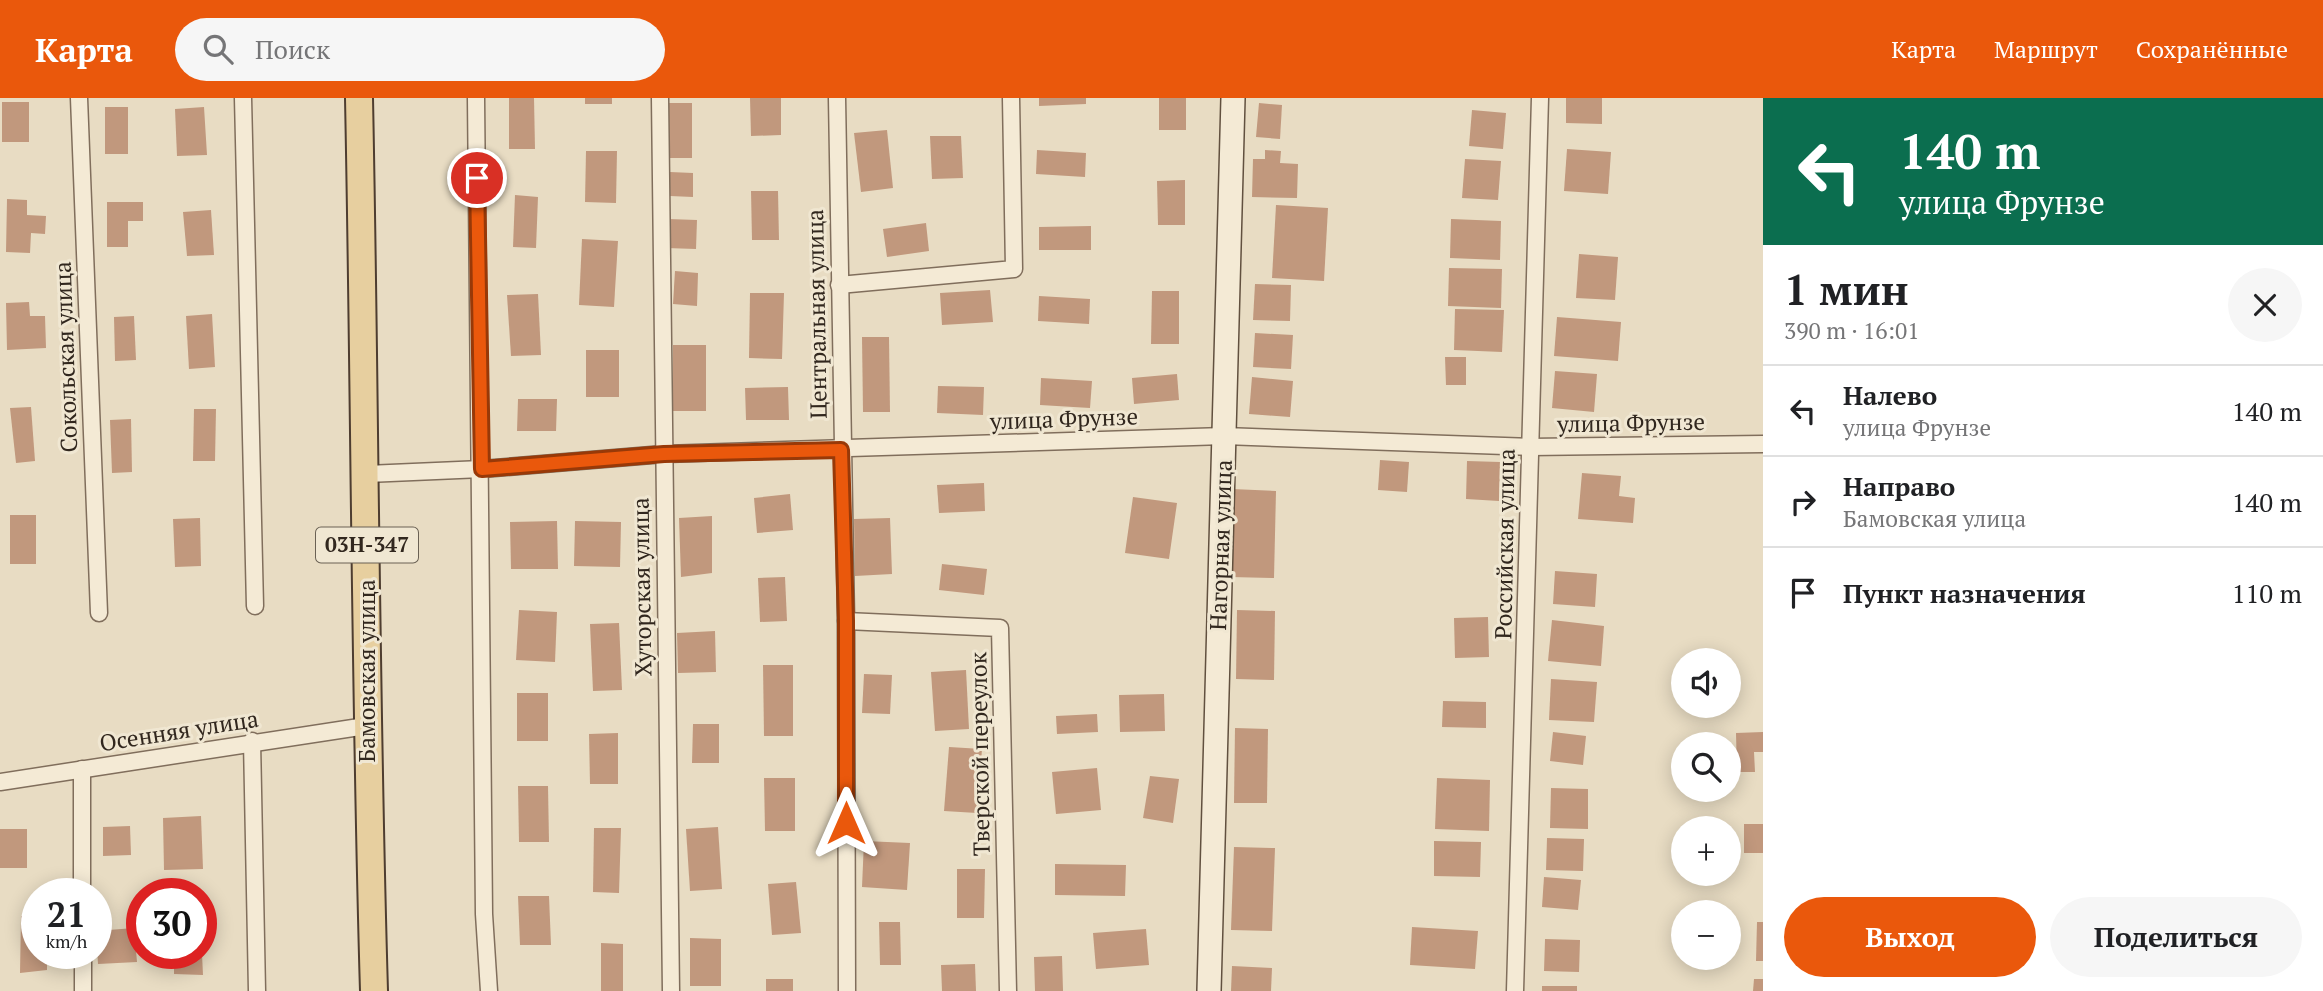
<!DOCTYPE html>
<html lang="ru">
<meta charset="utf-8">
<style>
:root{--surface:#fff;--page:#f6f6f6;--text:#202124;--muted:#757577;--line:#e0e0e0;--accent:#ea580c}
body{margin:0;font-family:"PT Serif",serif;background:var(--page);color:var(--text);height:100vh;display:flex;flex-direction:column;font-size:26px;white-space:nowrap}
*{box-sizing:border-box;margin:0}
p{font-size:23px;color:var(--muted)}
.icon{flex:none;width:38px;height:38px;fill:none;stroke:currentColor;stroke-width:2;stroke-linecap:round;stroke-linejoin:round}
.map{position:relative;flex:1;overflow:hidden}
.sheet{display:flex;flex-direction:column;background:var(--surface);width:560px}
.sheet>*{flex:none}
.guide{background:#0b6e4f;color:#fff;overflow:hidden}
.controls{position:absolute;left:1671px;top:550px;display:grid;gap:14px}
.controls a{display:grid;place-items:center;width:70px;height:70px;border-radius:50%;background:var(--surface);box-shadow:0 4px 18px #0003;font-size:35px}
.speed{position:absolute;left:21px;top:780px;display:flex;gap:14px;font-size:35px;font-weight:700;text-align:center}
.speed>*{display:grid;place-content:center;width:91px;height:91px;border-radius:50%;background:var(--surface);box-shadow:0 4px 18px #0003;line-height:1}
.speed small{font-size:18px;font-weight:400}
.speed .limit{border:10px solid #d22;background:#fff;color:#111}
.pin{position:absolute;display:grid;place-items:center;width:60px;height:60px;color:#fff;margin:-30px;border:4px solid #fff;border-radius:50%;box-shadow:0 2px 7px #0007}
.me{position:absolute;width:77px;margin:-38px;rotate:0deg;stroke-linejoin:round;filter:drop-shadow(0 0 5px #0008)}
.turn{display:flex;align-items:center;gap:24px;height:147px;padding:0 21px;font-size:32px}
.turn .icon{width:91px;height:91px;stroke-width:2.5}
.turn b{display:block;font-size:49px;line-height:60px}
.round{display:grid;place-items:center;flex:none;width:74px;height:74px;border-radius:37px;background:var(--page)}
.headline{display:flex;align-items:center;justify-content:space-between;height:119px;padding:0 21px}
h1{font-size:42px;font-weight:700;line-height:52px}
.primary-button{display:flex;gap:14px;margin-top:auto;padding:14px 21px}
.primary-button a{flex:1;height:80px;border-radius:42px;background:var(--accent);color:#fff;font-size:28px;font-weight:700;line-height:80px;text-align:center}
.primary-button a+a{background:var(--page);color:var(--text)}
ul{padding:0;list-style:none}
li{display:flex;align-items:center;gap:21px;height:91px;padding:0 21px;border-top:2px solid var(--line)}
li div{flex:1}
li b{display:block;font-size:26px}
li em{font-style:normal}
header{display:flex;align-items:center;gap:42px;box-sizing:border-box;height:98px;padding:0 35px;background:var(--accent);color:#fff}
header strong{font-size:33px}
nav{display:flex;gap:38px;margin-inline-start:auto;font-size:24px}
.search{width:490px;height:63px;background:var(--page);display:flex;align-items:center;gap:18px;box-sizing:border-box;padding:0 24px;border-radius:38px;color:var(--muted);font-size:26px}
main{display:flex;flex:1;min-height:0}
.map>svg:first-child{display:block}
</style>
<header>
<strong>Карта</strong>
<div class="search"><svg class="icon" aria-label="search" viewBox="0 0 24 24"><circle cx="10" cy="10" r="6"/><path d="M15 15l6 6"/></svg>Поиск</div>
<nav><a>Карта</a><a>Маршрут</a><a>Сохранённые</a></nav>
</header>
<main>
<div class="map">
<svg width="1763" height="893" viewBox="0 0 1763 893">
<rect width="100%" height="100%" fill="#e8dcc3"/>
<g fill="#c1987d">
<path d="M509,0H534L535,51H509Z"/>
<rect x="585" y="0" width="27" height="6"/>
<path d="M750,0H781V37L751,38Z"/>
<path d="M1039,0H1086V6L1039,8Z"/>
<rect x="1159" y="0" width="27" height="32"/>
<path d="M1566,0H1602V26L1566,25Z"/>
<rect x="2" y="4" width="27" height="40"/>
<path d="M668,5H692V60H669Z"/>
<path d="M1259,5L1282,7L1280,41L1256,39Z"/>
<rect x="105" y="9" width="23" height="47"/>
<path d="M204,9L207,57L177,58L175,11Z"/>
<path d="M1472,12L1506,15L1503,51L1469,48Z"/>
<path d="M887,32L893,90L861,94L854,35Z"/>
<path d="M930,38H961L963,80L932,81Z"/>
<path d="M1567,51L1611,54L1608,96L1564,93Z"/>
<path d="M1037,52L1086,55L1085,79L1036,76Z"/>
<path d="M1265,52L1281,53L1280,65L1298,66L1297,100L1252,99L1253,61H1265Z"/>
<path d="M586,53H617L616,105L585,104Z"/>
<path d="M1465,61L1501,63L1498,102L1462,100Z"/>
<path d="M670,74L693,75V99L670,98Z"/>
<path d="M1185,82V127H1158L1157,83Z"/>
<path d="M751,93H778L779,142H752Z"/>
<path d="M515,97L538,99L536,150L513,149Z"/>
<path d="M7,101L27,102V117L46,118L45,136L31,135L30,155L6,154Z"/>
<path d="M107,104H143V123H128V149H107Z"/>
<path d="M1276,107L1328,110L1324,183L1272,180Z"/>
<path d="M211,112L214,157L187,158L183,114Z"/>
<path d="M668,121L697,122L696,151L666,150Z"/>
<path d="M1451,121L1501,123L1500,162L1450,160Z"/>
<path d="M926,125L929,153L887,159L883,131Z"/>
<path d="M1091,128V152H1039V129Z"/>
<path d="M582,141L618,143L614,209L579,207Z"/>
<path d="M1579,156L1618,159L1615,202L1576,200Z"/>
<path d="M1449,170L1502,171L1501,210L1448,208Z"/>
<path d="M675,173L698,175L697,208L673,206Z"/>
<path d="M1255,186L1291,187L1290,223L1253,222Z"/>
<path d="M990,192L993,224L942,227L940,195Z"/>
<path d="M1152,193H1179V246H1151Z"/>
<path d="M750,195H784L782,261L749,260Z"/>
<path d="M538,196L541,257L511,258L507,197Z"/>
<path d="M1039,198L1090,201L1089,226L1038,223Z"/>
<path d="M29,204L30,218H45L46,250L7,252L6,205Z"/>
<path d="M1455,211L1504,212L1502,254L1454,252Z"/>
<path d="M212,216L215,269L189,271L186,218Z"/>
<path d="M134,218L136,262L115,263L114,219Z"/>
<path d="M1557,219L1621,224L1618,263L1554,258Z"/>
<path d="M1255,235L1293,237L1291,271L1253,269Z"/>
<path d="M862,239H889L890,314H863Z"/>
<rect x="673" y="247" width="33" height="66"/>
<rect x="586" y="252" width="33" height="47"/>
<path d="M1445,259H1466V287H1446Z"/>
<path d="M1555,273L1597,276L1594,314L1552,310Z"/>
<path d="M1177,276L1179,302L1134,306L1132,280Z"/>
<path d="M1252,279L1293,283L1290,319L1249,316Z"/>
<path d="M1041,280L1092,283L1090,310L1040,307Z"/>
<path d="M938,288L984,289L983,317L937,315Z"/>
<path d="M788,289L789,322H746L745,290Z"/>
<path d="M518,301H557L556,333H517Z"/>
<path d="M31,309L35,363L16,365L10,310Z"/>
<path d="M194,311H216L215,363H193Z"/>
<path d="M131,321L132,374L112,375L110,322Z"/>
<path d="M1380,362L1409,364L1407,394L1378,392Z"/>
<path d="M1467,363L1500,364L1499,403L1466,401Z"/>
<path d="M1582,375L1621,378L1619,398L1635,400L1633,425L1578,421Z"/>
<path d="M984,385L985,413L939,415L937,387Z"/>
<path d="M1232,391L1276,393L1274,480L1230,479Z"/>
<path d="M790,396L793,432L757,435L754,400Z"/>
<path d="M1133,399L1177,405L1169,461L1125,455Z"/>
<rect x="10" y="417" width="26" height="49"/>
<path d="M712,418V475L681,479L679,420Z"/>
<path d="M200,420L201,468L175,469L173,421Z"/>
<path d="M890,420L892,476L855,478L854,421Z"/>
<path d="M557,423L558,471H511L510,424Z"/>
<path d="M575,423L621,424L620,469L574,468Z"/>
<path d="M942,466L987,471L984,497L939,492Z"/>
<path d="M1555,473L1597,476L1595,509L1553,506Z"/>
<path d="M785,479L787,523L760,524L758,480Z"/>
<path d="M519,512L557,514L555,564L516,562Z"/>
<path d="M1237,512L1275,513L1274,582L1236,581Z"/>
<path d="M1488,519L1489,559L1455,560L1454,520Z"/>
<path d="M1552,522L1604,528L1601,568L1548,563Z"/>
<path d="M619,525L622,592L593,593L590,526Z"/>
<path d="M715,533L716,574L678,575L677,535Z"/>
<path d="M763,567H793V638H764Z"/>
<path d="M966,572L969,631L935,633L931,574Z"/>
<path d="M864,576L892,577L890,616L862,615Z"/>
<path d="M1551,581L1597,584L1594,624L1549,622Z"/>
<rect x="517" y="595" width="31" height="48"/>
<path d="M1164,596L1165,633L1120,634L1119,597Z"/>
<path d="M1443,603L1486,604V630L1442,629Z"/>
<path d="M1097,616L1098,634L1057,636L1056,618Z"/>
<path d="M693,626H719V665H692Z"/>
<path d="M1235,630L1268,631L1267,705H1234Z"/>
<path d="M1553,634L1586,638L1583,667L1550,663Z"/>
<path d="M1763,634V654H1754L1755,674H1737L1736,635Z"/>
<path d="M618,635V686H590L589,636Z"/>
<path d="M949,649L982,651L977,715L944,713Z"/>
<path d="M1097,670L1101,712L1056,716L1052,674Z"/>
<path d="M1150,678L1179,681L1173,725L1143,720Z"/>
<path d="M764,680H795V733H765Z"/>
<path d="M1437,680L1490,682L1489,733L1435,731Z"/>
<path d="M518,688H548L549,744H519Z"/>
<path d="M1551,690L1588,691V731L1550,730Z"/>
<path d="M201,718L203,771L164,772L163,720Z"/>
<rect x="1744" y="726" width="19" height="29"/>
<path d="M130,728L131,757L103,758V729Z"/>
<path d="M718,729L722,791L690,793L686,731Z"/>
<path d="M594,730H621L619,795L593,794Z"/>
<rect x="0" y="731" width="27" height="39"/>
<path d="M1547,740L1584,741L1583,773L1546,772Z"/>
<path d="M864,743L910,745L907,792L862,789Z"/>
<path d="M1434,743L1481,744L1480,779L1434,778Z"/>
<path d="M1234,749L1275,750L1272,833L1231,832Z"/>
<path d="M1055,766L1126,767L1125,798L1055,797Z"/>
<path d="M957,771H985L984,820H957Z"/>
<path d="M1544,779L1581,782L1578,812L1542,809Z"/>
<path d="M796,784L801,835L772,837L768,786Z"/>
<path d="M518,798H549L551,847H520Z"/>
<path d="M37,817V856H47V872L20,875L21,818Z"/>
<path d="M879,824H900L901,867H880Z"/>
<path d="M1757,824H1763V863H1756Z"/>
<path d="M1412,829L1478,833L1475,871L1410,867Z"/>
<path d="M134,830L137,864L98,866L96,833Z"/>
<path d="M1146,831L1149,867L1096,871L1093,835Z"/>
<path d="M690,840L721,841V888H690Z"/>
<path d="M1545,841L1580,842L1579,874L1544,873Z"/>
<path d="M601,845L623,846V893H601Z"/>
<path d="M174,856H202L203,877L174,876Z"/>
<path d="M1062,858L1063,893H1035L1034,859Z"/>
<path d="M975,866L976,893H942L941,867Z"/>
<path d="M1232,868L1272,870L1271,893H1231Z"/>
<rect x="766" y="881" width="27" height="12"/>
<path d="M1754,881H1763V893H1753Z"/>
<rect x="1542" y="888" width="35" height="5"/>
</g>
<g fill="none" stroke-linecap="round" stroke-linejoin="round">
<defs>
<g id="street">
<path d="M79,0L99,515"/>
<path d="M243,0L255,508"/>
<path d="M476,0L484,816L489,893"/>
<path d="M660,0L671,893"/>
<path d="M837,0L846,523L847,893"/>
<path d="M839,187L1014,171L1011,0"/>
<path d="M367,376L482,371L664,356L1224,338L1530,349L1763,346"/>
<path d="M846,523L1000,530L1008,893"/>
<path d="M252,643L257,893"/>
<path d="M82,671V796"/>
<path d="M0,684L366,628"/>
<path d="M83,856V893"/>
<path d="M1515,893L1540,0"/>
</g>
<path id="secondary" d="M1209,893L1233,0"/>
<path id="primary" d="M359,0C365,298 365,595 374,893"/>
</defs>
<use href="#street" stroke="#806e5c" stroke-width="19"/>
<use href="#secondary" stroke="#61503f" stroke-width="26"/>
<use href="#primary" stroke="#4e3d30" stroke-width="30"/>
<use href="#street" stroke="#f4ead5" stroke-width="16"/>
<use href="#secondary" stroke="#f4ead5" stroke-width="23"/>
<use href="#primary" stroke="#e7cf9f" stroke-width="26"/>
</g>
<g fill="none" stroke-linecap="round" stroke-linejoin="round">
<defs>
<path id="route" d="M477,80L482,371L664,356L841,352L846,523V725"/>
</defs>
<use href="#route" stroke="#983908" stroke-width="18"/>
<use href="#route" stroke="#ea580c" stroke-width="12"/>
</g>
<g text-anchor="middle" stroke-width="6" stroke-linejoin="round" paint-order="stroke">
<rect fill="#f0e7d2" stroke="#6a6154" stroke-width="2" x="316" y="429.5" width="102" height="35" rx="5"/>
<g font-size="21" font-weight="bold" fill="#31271e">
<text x="367" y="454">03Н-347</text>
</g>
<g font-size="23" fill="#31271e" stroke="#f0e7d2">
<text transform="translate(817 216) rotate(-91)" y="8">Центральная улица</text>
<text transform="translate(66 259) rotate(-92)" y="8">Сокольская улица</text>
<text transform="translate(1064 321) rotate(-2)" y="8">улица Фрунзе</text>
<text transform="translate(1631 325) rotate(-1)" y="8">улица Фрунзе</text>
<text transform="translate(1505 446) rotate(-89)" y="8">Российская улица</text>
<text transform="translate(1221 447) rotate(-88)" y="8">Нагорная улица</text>
<text transform="translate(642 489) rotate(-91)" y="8">Хуторская улица</text>
<text transform="translate(367 573) rotate(-90)" y="8">Бамовская улица</text>
<text transform="translate(179 633) rotate(-9)" y="8">Осенняя улица</text>
<text transform="translate(980 656) rotate(-91)" y="8">Тверской переулок</text>
</g>
</g>
</svg>
<div class="controls">
<a><svg class="icon" aria-label="sound" viewBox="0 0 24 24"><path d="M4 9h4l5-4v14l-5-4H4zM17 9q2 3 0 6"/></svg></a>
<a><svg class="icon" aria-label="search" viewBox="0 0 24 24"><circle cx="10" cy="10" r="6"/><path d="M15 15l6 6"/></svg></a>
<a>+</a>
<a>−</a>
</div>
<div class="speed"><div>21<small>km/h</small></div><div class="limit">30</div></div>
<div class="pin" style="left:477px;top:80px;background:#d93025"><svg class="icon" aria-label="arrive" viewBox="0 0 24 24"><path d="M6 21V4h12l-3 4 3 4H6"/></svg></div>
<svg class="me" style="left:846px;top:725px" viewBox="-20 -20 40 40"><path d="M0-17L14 15 0 8-14 15z" fill="#ea580c" stroke="#fff" stroke-width="4"/></svg>
</div>
<section class="sheet">
<div class="guide">
<div class="turn"><svg class="icon" aria-label="left" viewBox="0 0 24 24"><path d="M17 20v-9H6M10 6l-5 5 5 5"/></svg><div><b>140 m</b>улица Фрунзе</div></div>
</div>
<div class="headline"><div><h1>1 мин</h1><p>390 m · 16:01</p></div><a class="round"><svg class="icon" aria-label="close" viewBox="0 0 24 24"><path d="M6 6l12 12M18 6L6 18"/></svg></a></div>
<ul>
<li><svg class="icon" aria-label="left" viewBox="0 0 24 24"><path d="M17 20v-9H6M10 6l-5 5 5 5"/></svg><div><b>Налево</b><p>улица Фрунзе</p></div><em>140 m</em></li>
<li><svg class="icon" aria-label="right" viewBox="0 0 24 24"><path d="M7 20v-9h11M14 6l5 5-5 5"/></svg><div><b>Направо</b><p>Бамовская улица</p></div><em>140 m</em></li>
<li><svg class="icon" aria-label="arrive" viewBox="0 0 24 24"><path d="M6 21V4h12l-3 4 3 4H6"/></svg><div><b>Пункт назначения</b></div><em>110 m</em></li>
</ul>
<div class="primary-button"><a>Выход</a><a>Поделиться</a></div>
</section>
</main>
